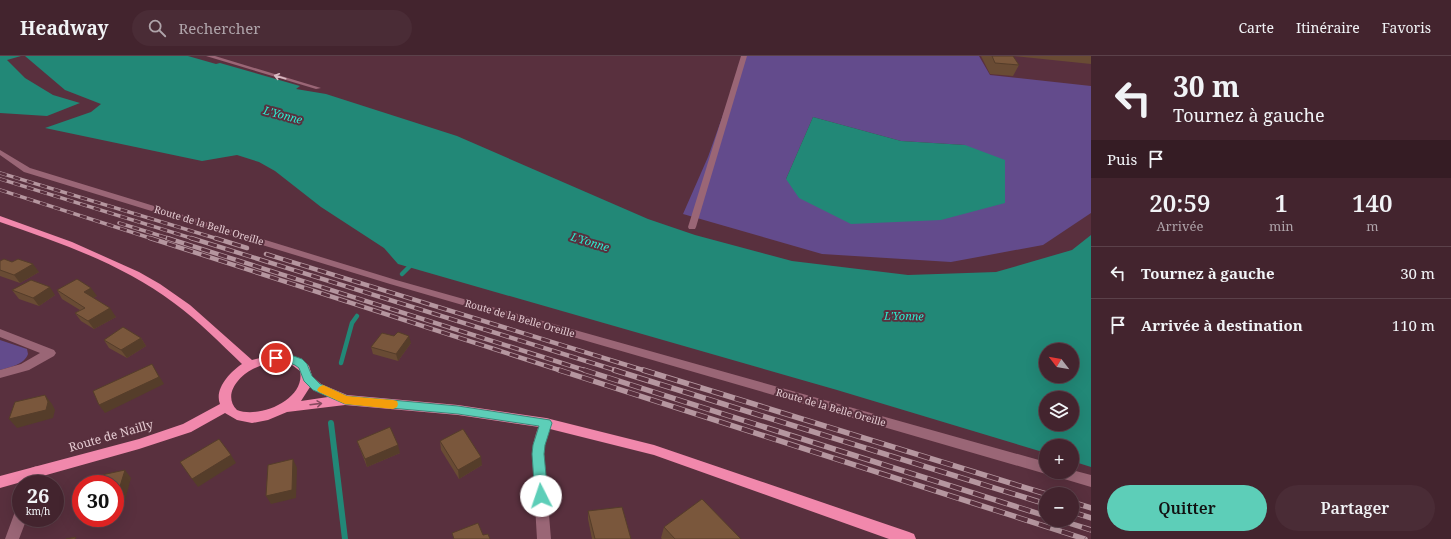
<!DOCTYPE html>
<html lang="fr">
<meta charset="utf-8">
<style>
:root{--surface:#43242e;--page:#4a2c36;--text:#f1f3f6;--muted:#afa4aa;--line:#5b414a;--accent:#5dceb8}
body{margin:0;font-family:"Noto Serif",serif;background:var(--page);color:var(--text);height:100vh;display:flex;flex-direction:column;font-size:15px;white-space:nowrap}
*{box-sizing:border-box;margin:0}
p{font-size:13px;color:var(--muted)}
.icon{flex:none;width:22px;height:22px;fill:none;stroke:currentColor;stroke-width:2;stroke-linecap:round;stroke-linejoin:round}
.map{position:relative;flex:1;overflow:hidden}
.drawer{display:flex;flex-direction:column;background:var(--surface);width:360px}
.drawer>*{flex:none}
.banner{background:#43242e;color:var(--text);overflow:hidden}
.needle{width:26px;rotate:301deg}
.buttons{position:absolute;left:1039px;top:287px;display:grid;gap:8px}
.buttons a{display:grid;place-items:center;width:40px;height:40px;border-radius:50%;background:var(--surface);box-shadow:0 4px 16px #0002,0 0 0 1px var(--line);font-size:20px}
.speed{position:absolute;left:12px;top:419px;display:flex;gap:8px;font-size:20px;font-weight:700;text-align:center}
.speed>*{display:grid;place-content:center;width:52px;height:52px;border-radius:50%;background:var(--surface);box-shadow:0 4px 16px #0002,0 0 0 1px var(--line);line-height:1}
.speed small{font-size:10px;font-weight:400}
.speed .limit{border:6px solid #d22;background:#fff;color:#111}
.pin{position:absolute;display:grid;place-items:center;width:34px;height:34px;color:#fff;margin:-17px;border:2px solid #fff;border-radius:50%;box-shadow:0 1px 4px #0007}
.me{position:absolute;width:44px;margin:-22px;rotate:356deg;stroke-linejoin:round;filter:drop-shadow(0 0 3px #0008)}
.turn{display:flex;align-items:center;gap:14px;height:84px;padding:0 16px;font-size:18px}
.turn .icon{width:52px;height:52px;stroke-width:2.5}
.turn b{display:block;font-size:28px;line-height:34px}
.then{display:flex;align-items:center;height:38px;padding:0 16px;background:#0003;gap:8px;font-size:15px}
.eta{display:flex;justify-content:space-evenly;align-items:center;height:68px;text-align:center}
.eta b{font-size:24px;font-weight:600;line-height:28px}
.primary-button{display:flex;gap:8px;margin-top:auto;padding:8px 16px}
.primary-button a{flex:1;height:46px;border-radius:24px;background:var(--accent);color:#111;font-size:16px;font-weight:600;line-height:46px;text-align:center}
.primary-button a+a{background:var(--page);color:var(--text)}
ul{padding:0;list-style:none}
li{display:flex;align-items:center;gap:12px;height:52px;padding:0 16px;border-top:1px solid var(--line)}
li div{flex:1}
li b{display:block;font-size:15px}
li em{font-style:normal}
header{display:flex;align-items:center;gap:24px;box-sizing:border-box;height:56px;padding:0 20px;background:var(--surface);border-bottom:1px solid var(--line)}
header strong{font-size:19px}
nav{display:flex;gap:22px;margin-inline-start:auto;font-size:14px}
.search{width:280px;height:36px;background:var(--page);display:flex;align-items:center;gap:10px;box-sizing:border-box;padding:0 14px;border-radius:22px;color:var(--muted);font-size:15px}
main{display:flex;flex:1;min-height:0}
.map>svg:first-child{display:block}
</style>
<header>
<strong>Headway</strong>
<div class="search"><svg class="icon" aria-label="search" viewBox="0 0 24 24"><circle cx="10" cy="10" r="6"/><path d="M15 15l6 6"/></svg>Rechercher</div>
<nav><a>Carte</a><a>Itinéraire</a><a>Favoris</a></nav>
</header>
<main>
<div class="map">
<svg width="1091" height="483" viewBox="0 0 1091 483">
<rect width="100%" height="100%" fill="#59303e"/>
<g fill="#634b8c" fill-rule="evenodd">
<path d="M744,0H979L990,19L1091,30V157L1043,189L951,206L822,198L683,158L708,101ZM813,61L901,85L965,89L786,123Z"/>
<path d="M0,284L27,293L28,298C24,309 10,311 0,314Z"/>
</g>
<g fill="#287" fill-rule="evenodd">
<path d="M0,0H21L7,4L25,22L53,39L80,47L47,60L0,57Z"/>
<path d="M25,0H188L216,8L220,7L300,30L296,33L326,38L457,80L648,163L695,179L792,205L908,219L996,216L1072,194L1091,179V411L1072,405V390H1046V397L837,334L398,208L384,192L321,151L275,115L259,106L237,99L202,105L45,72L91,56L101,48L65,34ZM1046,294H1072V320H1046ZM1046,342H1072V368H1046Z"/>
<path d="M813,61L901,85L965,89L1005,104V147L941,164L851,168L799,142L786,123Z"/>
</g>
<g fill="none" stroke-linecap="round" stroke-linejoin="round">
<g stroke="#287" stroke-width="4.5">
<path d="M402,218L412,208"/>
<path d="M341,307L352,267L357,260"/>
</g>
<path stroke="#287" stroke-width="6" d="M331,367L345,483"/>
<g fill="#9a6676" fill-rule="evenodd">
<path d="M206,0H215L321,32L316,33Z"/>
<path d="M741,0H747L696,171L695,173H689L688,171Z"/>
<path d="M0,94L30,112L396,224L1046,406V416H1051L1046,418L390,228L24,116L0,99Z"/>
<path d="M0,273L54,294L56,297L54,300L29,314L0,322V314L21,308L40,297L0,281Z"/>
<path d="M546,362L550,363L552,367L545,389L544,398L551,483H537L532,398C533,386 536,374 542,363Z"/>
<path d="M36,410L41,412L43,416L38,428H24L31,412Z"/>
<path d="M1072,414L1091,419V431L1054,420L1052,416H1072Z"/>
<path d="M21,451V462H27L19,483H5L16,453Z"/>
</g>
<path fill="#f188ac" fill-rule="evenodd" d="M0,160L72,186L139,216L160,228L190,249L252,304L276,298L299,302L309,310L312,320L321,328L347,339L458,349L546,362L654,389L909,476L914,478L916,483H889L654,399L546,372L458,359L345,349L287,356L268,364L252,367L237,364L225,357L191,376L139,393L0,432V420L139,383L183,368L220,348C214,333 230,316 242,308C220,287 199,265 174,247C122,208 61,187 0,166ZM276,306L292,309L300,315C306,343 260,363 237,354C222,339 239,319 255,312C261,309 269,307 276,306ZM310,331L328,341L301,345Z"/>
<defs>
<g id="rail-far2">
<path d="M0,117L218,183"/>
<path d="M0,123L194,183"/>
<path d="M0,134L153,183"/>
<path d="M119,167L171,183"/>
</g>
<g id="rail-far1">
<path d="M150,182L562,315"/>
<path d="M167,182L587,315"/>
<path d="M191,182L618,315"/>
<path d="M215,182L247,192"/>
<path d="M266,198L646,315"/>
</g>
<g id="rail">
<path d="M559,314L1085,483"/>
<path d="M584,314L1046,460"/>
<path d="M614,314L1046,448"/>
<path d="M643,314L1046,438"/>
<path d="M1072,446L1091,452"/>
<path d="M1072,456L1091,462"/>
<path d="M1059,464L1091,474"/>
</g>
</defs>
<use href="#rail-far2" stroke="#b5969f" stroke-width="3.5"/>
<use href="#rail-far1" stroke="#b5969f" stroke-width="4.5"/>
<use href="#rail" stroke="#b5969f" stroke-width="5.5"/>
<use href="#rail-far2" stroke="#59303e" stroke-width="2.5" stroke-dasharray="7" stroke-linecap="butt"/>
<use href="#rail-far1" stroke="#59303e" stroke-width="3" stroke-dasharray="9" stroke-linecap="butt"/>
<use href="#rail" stroke="#59303e" stroke-width="4" stroke-dasharray="12" stroke-linecap="butt"/>
</g>
<g fill="#694b34">
<path d="M981,0H1013L1019,9L1013,20L990,18Z"/>
<path d="M1014,0H1091V8Z"/>
<path d="M0,205L39,216L20,227L0,220Z"/>
<path d="M12,234L55,239L39,250L19,243Z"/>
<path d="M57,234L97,240L93,242L116,261L94,273L81,265L75,257L80,254L62,243Z"/>
<path d="M141,282L146,290L127,302L109,292L104,284Z"/>
<path d="M411,287L398,305L373,298L371,291Z"/>
<path d="M357,385L400,397L367,411Z"/>
<path d="M440,385L482,409L459,423L441,394Z"/>
<path d="M588,455L631,483H592L588,463Z"/>
<path d="M664,471L741,483H662L661,482Z"/>
</g>
<g fill="#553d2a">
<path d="M33,208L39,216L20,227L14,219Z"/>
<path d="M50,231L55,239L39,250L33,242Z"/>
<path d="M91,232L97,240L89,244L84,236Z"/>
<path d="M110,252L116,261L94,273L88,265Z"/>
<path d="M409,280L411,287L398,305L396,298Z"/>
<path d="M141,282L146,290L127,302L121,294Z"/>
<path d="M152,308L164,328L105,357L99,349Z"/>
<path d="M45,339L52,348L55,354L53,362L17,372L9,363Z"/>
<path d="M398,389L400,397L367,411L365,403Z"/>
<path d="M231,399L236,407L198,431L192,423Z"/>
<path d="M481,401L482,409L459,423L458,414Z"/>
<path d="M293,403L297,412L296,442L271,448L266,440Z"/>
<path d="M125,414L131,422L124,448L115,450V441Z"/>
</g>
<g fill="#7a573c" stroke="#553d2a">
<path d="M992,0H1013L1019,9L995,7Z"/>
<path d="M4,203L12,206L18,203L33,208L14,219L0,214V205Z"/>
<path d="M77,223L91,232L84,236L110,252L88,265L75,257L85,252L57,234Z"/>
<path d="M31,224L50,231L33,242L12,234Z"/>
<path d="M123,271L141,282L121,294L104,284Z"/>
<path d="M398,276L409,280L396,298L371,291L382,277L394,280Z"/>
<path d="M152,308L159,321L99,349L93,335Z"/>
<path d="M45,339L48,346L46,354L9,363L15,346Z"/>
<path d="M390,371L398,389L365,403L357,385Z"/>
<path d="M463,373L481,401L458,414L440,385Z"/>
<path d="M219,383L231,399L192,423L180,406Z"/>
<path d="M293,403L292,434L266,440L268,409Z"/>
<path d="M125,414L117,440L115,441V428H90L92,421Z"/>
<path d="M702,443L741,483H675L664,471Z"/>
<path d="M622,451L631,483H595L588,455Z"/>
<path d="M478,467L483,479L488,478L490,483H454L452,477Z"/>
<path d="M76,481L75,483H66Z"/>
</g>
<defs><path id="oneway-shaft" d="M-6 0H5M1.5-3L5.5 0L1.5 3" fill="none" stroke-width="1.6" stroke-linecap="round" stroke-linejoin="round"/></defs>
<use stroke="#d9bbc3" href="#oneway-shaft" transform="translate(280 21) rotate(-164)"/>
<use stroke="#874a5f" href="#oneway-shaft" transform="translate(316 348) rotate(-7)"/>
<path fill="#5dceb8" stroke="#3c8678" d="M276,298H288L302,303L307,308L312,320L320,328L347,340L458,350L550,364L552,367L545,389L544,398L548,440L546,444L541,446L537,444L535,440L532,398L533,389L539,370L458,358L345,348L313,334L304,325L299,312L295,309L287,306L272,304L271,302L272,299Z"/>
<path fill="#f59e0b" d="M323,329L347,340L393,344L397,345L398,348L397,351L393,353L345,348L319,336L317,334L319,331Z"/>
<g text-anchor="middle" stroke-width="4" stroke-linejoin="round" paint-order="stroke">
<g font-size="10" fill="#e4cad1" stroke="#59303e">
<text transform="translate(209 169) rotate(17)" y="4">Route de la Belle Oreille</text>
<text transform="translate(520 262) rotate(16)" y="4">Route de la Belle Oreille</text>
<text transform="translate(831 351) rotate(16)" y="4">Route de la Belle Oreille</text>
</g>
<g font-size="11" font-style="italic" fill="#2bedd0" stroke="#59303e">
<text transform="translate(283 59) rotate(15)" y="4">L'Yonne</text>
<text transform="translate(590 186) rotate(17)" y="4">L'Yonne</text>
<text transform="translate(904 260) rotate(1)" y="4">L'Yonne</text>
</g>
<g font-size="12" fill="#e4cad1" stroke="#59303e">
<text transform="translate(111 380) rotate(-16)" y="4">Route de Nailly</text>
</g>
</g>
</svg>
<div class="buttons">
<a><svg class="needle" viewBox="-14 -14 28 28"><path d="M0-13l5 13h-10z" fill="#e53935"/><path d="M0 13l5-13h-10z" fill="#afa4aa"/></svg></a>
<a><svg class="icon" aria-label="layers" viewBox="0 0 24 24"><path d="M12 4l9 5-9 5-9-5zM3 14l9 5 9-5"/></svg></a>
<a>+</a>
<a>−</a>
</div>
<div class="speed"><div>26<small>km/h</small></div><div class="limit">30</div></div>
<div class="pin" style="left:276px;top:302px;background:#d93025"><svg class="icon" aria-label="arrive" viewBox="0 0 24 24"><path d="M6 21V4h12l-3 4 3 4H6"/></svg></div>
<svg class="me" style="left:541px;top:440px" viewBox="-20 -20 40 40"><circle r="19" fill="#fff"/><path d="M0-13L10 11 0 6-10 11z" fill="#5dceb8"/></svg>
</div>
<section class="drawer">
<div class="banner">
<div class="turn"><svg class="icon" aria-label="left" viewBox="0 0 24 24"><path d="M17 20v-9H6M10 6l-5 5 5 5"/></svg><div><b>30 m</b>Tournez à gauche</div></div>
<div class="then">Puis<svg class="icon" aria-label="arrive" viewBox="0 0 24 24"><path d="M6 21V4h12l-3 4 3 4H6"/></svg></div>
</div>
<div class="eta">
<div><b>20:59</b><p>Arrivée</p></div>
<div><b>1</b><p>min</p></div>
<div><b>140</b><p>m</p></div>
</div>
<ul>
<li><svg class="icon" aria-label="left" viewBox="0 0 24 24"><path d="M17 20v-9H6M10 6l-5 5 5 5"/></svg><div><b>Tournez à gauche</b></div><em>30 m</em></li>
<li><svg class="icon" aria-label="arrive" viewBox="0 0 24 24"><path d="M6 21V4h12l-3 4 3 4H6"/></svg><div><b>Arrivée à destination</b></div><em>110 m</em></li>
</ul>
<div class="primary-button"><a>Quitter</a><a>Partager</a></div>
</section>
</main>
